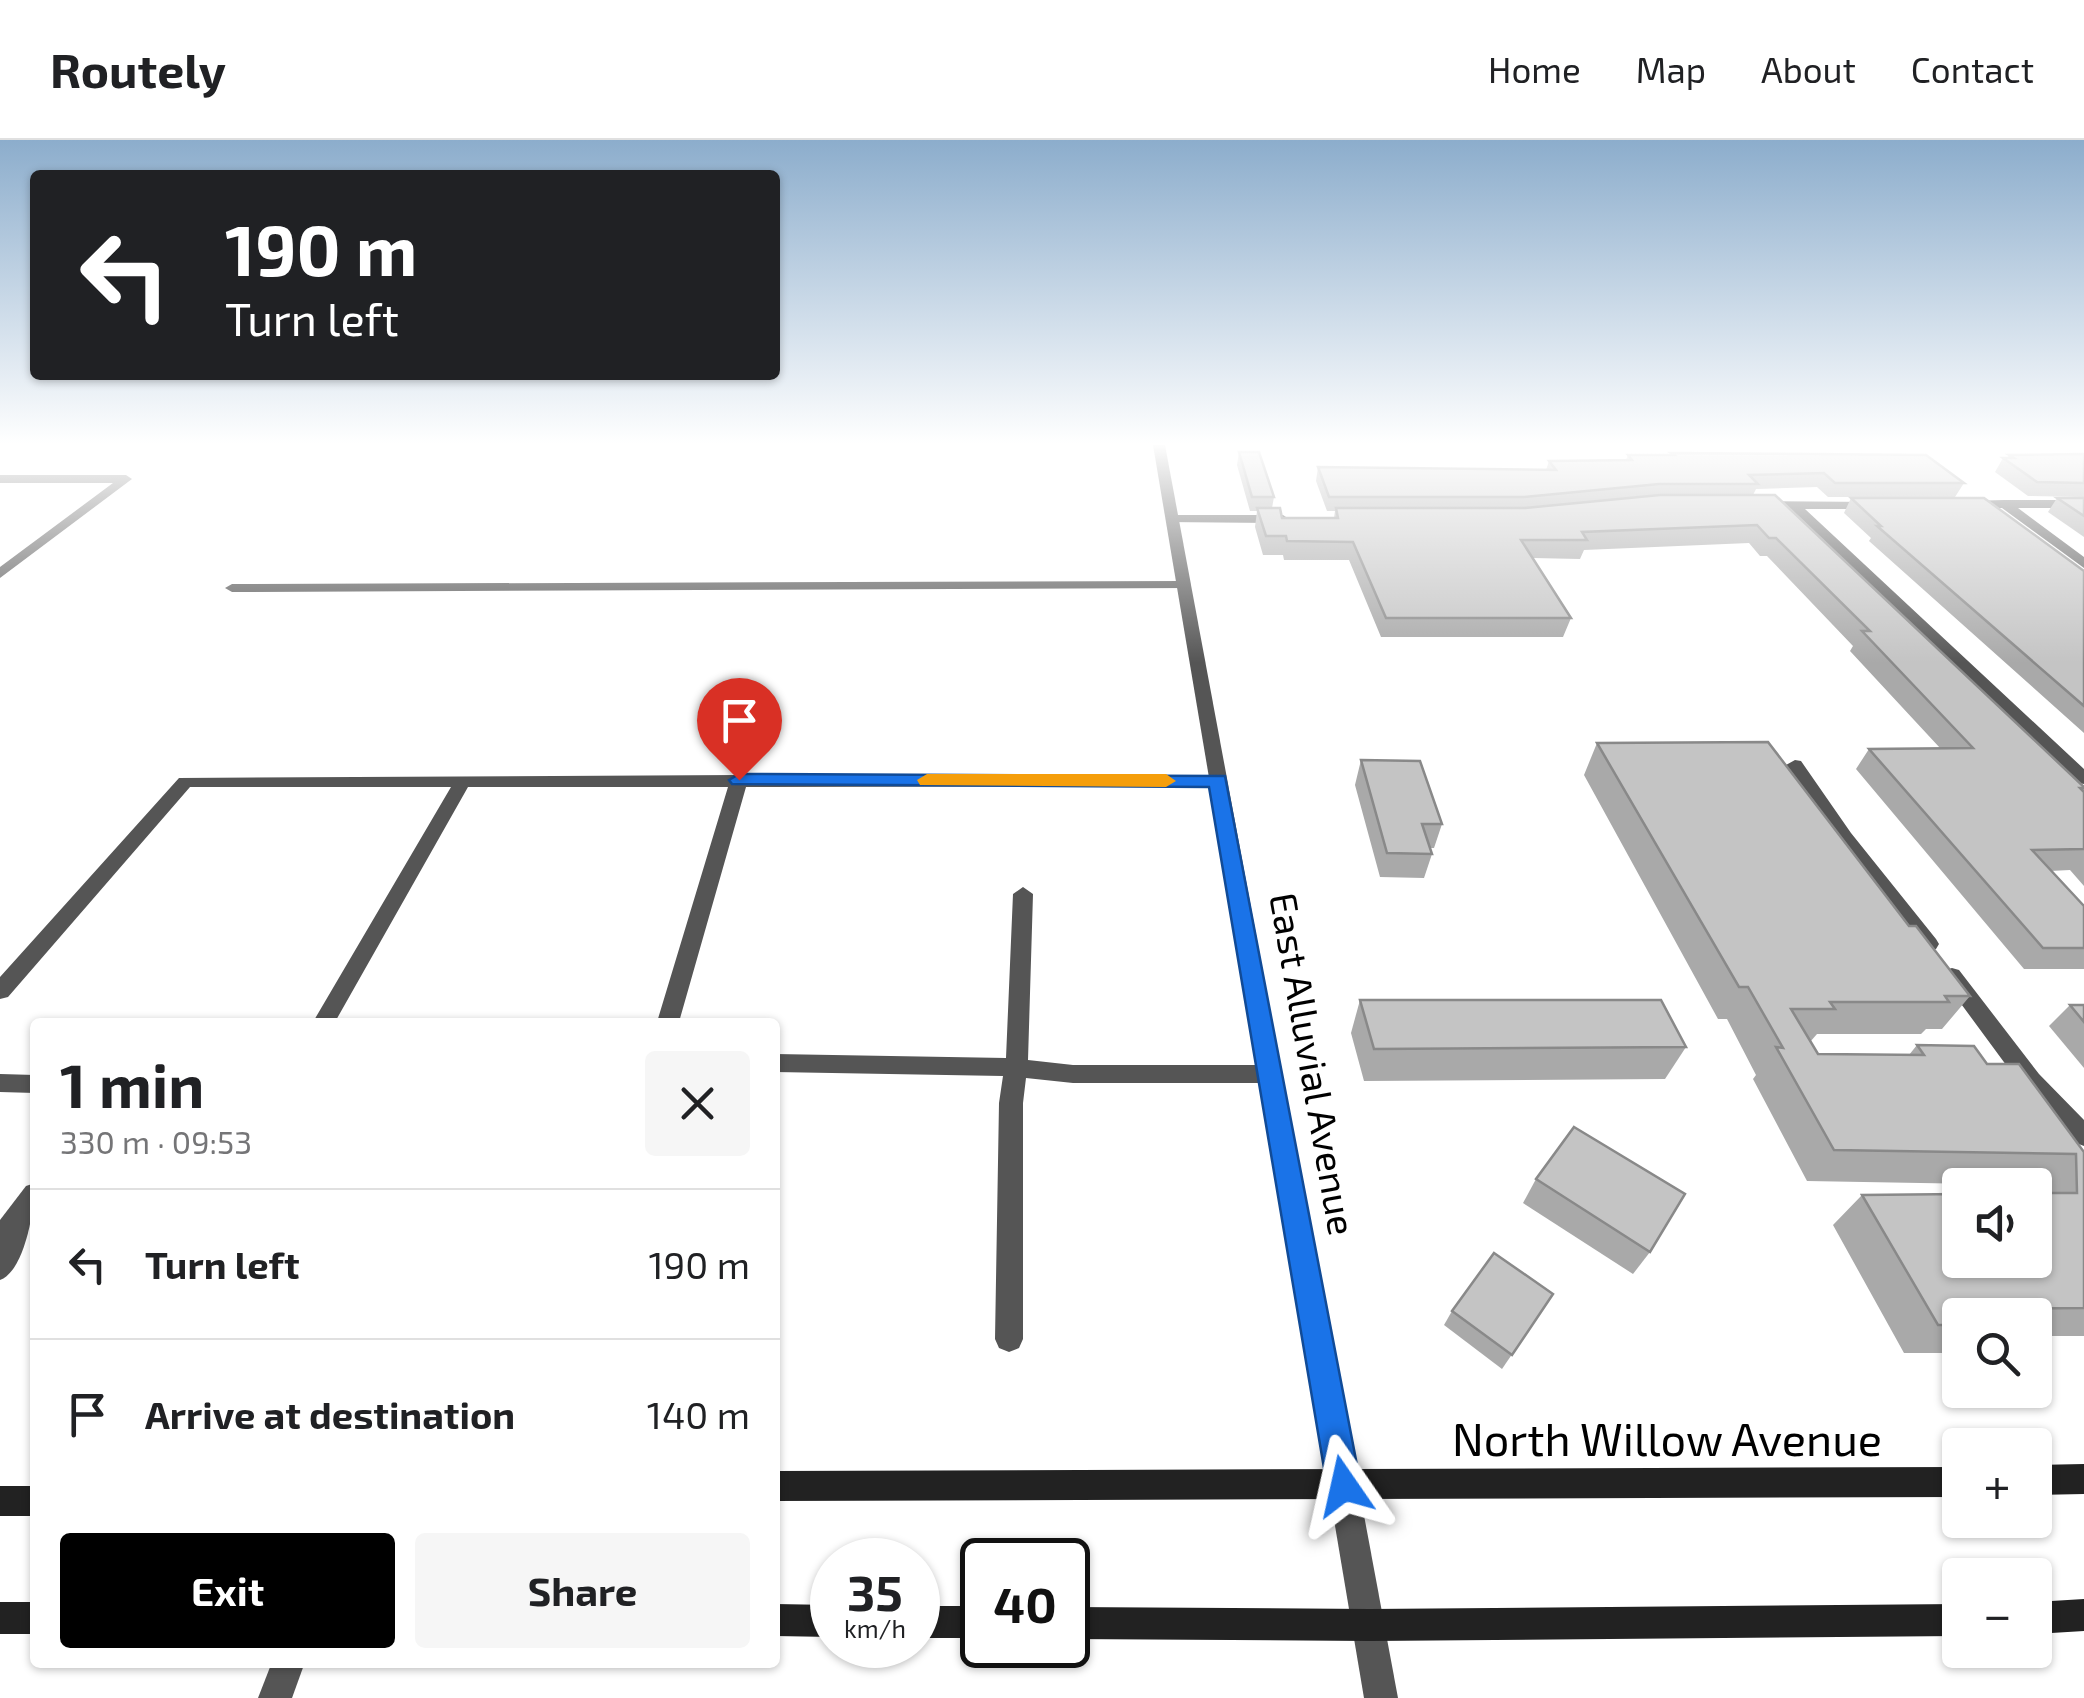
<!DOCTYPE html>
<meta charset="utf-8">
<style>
:root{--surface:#fff;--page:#f6f6f6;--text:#202124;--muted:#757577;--line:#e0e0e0;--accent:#000}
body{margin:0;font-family:"Exo 2",sans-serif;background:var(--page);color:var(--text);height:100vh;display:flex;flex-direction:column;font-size:38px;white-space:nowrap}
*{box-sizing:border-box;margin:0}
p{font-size:32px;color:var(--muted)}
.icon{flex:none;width:55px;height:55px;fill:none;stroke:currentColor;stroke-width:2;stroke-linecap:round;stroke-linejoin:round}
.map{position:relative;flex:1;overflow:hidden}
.sheet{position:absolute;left:30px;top:878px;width:750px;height:650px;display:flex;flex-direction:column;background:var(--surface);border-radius:10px;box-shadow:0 2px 8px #0004}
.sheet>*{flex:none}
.hud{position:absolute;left:30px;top:30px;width:750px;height:210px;border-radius:10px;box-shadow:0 2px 8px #0004;background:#202124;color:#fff;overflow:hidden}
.tools{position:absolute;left:1942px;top:1028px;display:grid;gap:20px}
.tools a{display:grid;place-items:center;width:110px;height:110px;border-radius:10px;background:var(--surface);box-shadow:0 2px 8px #0004;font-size:50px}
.speed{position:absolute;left:810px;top:1398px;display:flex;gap:20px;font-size:50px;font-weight:700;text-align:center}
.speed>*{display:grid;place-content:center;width:130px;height:130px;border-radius:50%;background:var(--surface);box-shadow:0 2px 8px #0004;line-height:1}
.speed small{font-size:25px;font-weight:400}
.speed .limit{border:5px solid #111;border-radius:15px;background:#fff;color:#111}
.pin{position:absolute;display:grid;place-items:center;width:85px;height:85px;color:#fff;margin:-102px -42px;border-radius:50% 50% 50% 0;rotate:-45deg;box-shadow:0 0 10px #0007}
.pin .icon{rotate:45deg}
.me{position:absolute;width:110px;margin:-55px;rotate:349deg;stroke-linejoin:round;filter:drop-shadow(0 0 8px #0008)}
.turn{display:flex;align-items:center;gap:35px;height:210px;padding:0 30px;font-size:45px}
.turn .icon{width:130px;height:130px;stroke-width:2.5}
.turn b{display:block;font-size:70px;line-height:85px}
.round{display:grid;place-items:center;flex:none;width:105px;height:105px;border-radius:10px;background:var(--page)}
.head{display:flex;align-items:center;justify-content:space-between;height:170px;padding:0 30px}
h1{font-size:60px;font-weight:700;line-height:75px}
.button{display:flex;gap:20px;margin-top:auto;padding:20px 30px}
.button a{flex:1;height:115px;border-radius:10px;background:var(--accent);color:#fff;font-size:40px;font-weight:700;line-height:115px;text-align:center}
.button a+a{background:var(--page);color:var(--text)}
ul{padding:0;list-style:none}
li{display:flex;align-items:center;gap:30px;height:150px;padding:0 30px;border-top:2px solid var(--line)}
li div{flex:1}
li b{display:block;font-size:38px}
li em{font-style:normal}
header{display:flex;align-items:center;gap:60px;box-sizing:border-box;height:140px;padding:0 50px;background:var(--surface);border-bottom:2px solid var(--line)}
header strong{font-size:48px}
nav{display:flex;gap:55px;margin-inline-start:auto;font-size:35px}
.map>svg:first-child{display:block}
</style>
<header>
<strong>Routely</strong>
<nav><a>Home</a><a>Map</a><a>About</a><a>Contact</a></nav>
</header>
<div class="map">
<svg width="2084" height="1558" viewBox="0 0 2084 1558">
<rect width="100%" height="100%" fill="#fff"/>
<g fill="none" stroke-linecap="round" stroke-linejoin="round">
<g fill="#555" fill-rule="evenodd">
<path d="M0,335H126L132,339L0,438V427L113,343H0Z"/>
<path d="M2004,360H2084V368H2018L2084,417V428L2002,368L1966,369L1960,365L1966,361Z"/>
<path d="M1761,361L1876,362V368L1872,369H1805L2084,629V644L2078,643L1791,369L1757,368V362Z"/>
<path d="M1171,375H1283L1289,379L1283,383L1166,382V376Z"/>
<path d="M1184,441L1189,442V448L232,452L225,448L232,444Z"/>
<path d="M1795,620L1801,621L1851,693L1936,799L1939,804L1936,809H1922L1837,701L1786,625Z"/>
<path d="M739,635L1218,636L1227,641L1218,646L746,647L679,882H657L728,647H468L335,882H313L451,647H190L8,857L0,859V837L179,638Z"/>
<path d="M1023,747L1033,754L1028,920L1073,925H1270L1278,928L1281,934L1278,940L1270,943H1073L1026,938L1023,963V1199L1019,1208L1009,1212L999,1208L995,1199L999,963L1003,936L775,932V914L1006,918L1013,754Z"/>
<path d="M1952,828L1959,830L2039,934L2084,980V1006L2076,1003L2023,948L1945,842L1941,836L1945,830Z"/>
<path d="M0,934L35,935V953L0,952Z"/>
<path d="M35,1043C35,1067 25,1131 0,1140V1080L26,1046Z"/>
<path d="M272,1522H305L292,1558H258Z"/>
</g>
<path fill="#555" fill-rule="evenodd" d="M1153,305H1165L1398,1558H1364Z"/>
<g fill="#222" fill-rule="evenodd">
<path d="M2084,1324V1354L2035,1355V1325Z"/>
<path d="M1960,1327V1357L775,1361V1331Z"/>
<rect x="0" y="1346" width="35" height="30"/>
<path d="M2084,1459V1491L2035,1494V1462Z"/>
<rect x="0" y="1462" width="35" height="32"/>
<path d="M775,1464L832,1465V1497L775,1496Z"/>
<path d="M1960,1464V1496L1370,1501L1068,1499V1467L1370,1469Z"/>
<rect x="918" y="1466" width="64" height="32"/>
</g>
</g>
<g fill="#a9a9a9">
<path d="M1239,312L1274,357L1272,368L1282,378H1334L1335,371H1327L1316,341L1318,327L1546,330L1549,321L1626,320L1628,315H1670L1671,313L1964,343L1955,357H1828L1817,347L1756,349L1753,355L2084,647V746L2070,730L2050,731L2084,766V829H2024L1856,629L1869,609L1940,608L1850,511L1853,506L1767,416H1760L1749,403L1584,410L1580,419L1533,418L1571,478L1563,497H1381L1349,420H1284L1283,415H1263L1255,387L1257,371H1250L1237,325Z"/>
<path d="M2084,314V357L2028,356L1995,332L2003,318H2007L2009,315Z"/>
<path d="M1851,358L2084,431V593L1869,401L1871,398L1844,373Z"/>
<path d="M2057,358H2084V397L2048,372Z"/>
<path d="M1597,603L1909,786L1970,856L1942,889H1926L1921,894H1817L1810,902L1818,914L1909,915L1917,905L1987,924L2084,1012V1196H2035V1175H1960V1202L1945,1213H1904L1833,1085L1862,1055L2040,1053V1045L1807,1041L1753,939L1756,935L1727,879H1718L1584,635Z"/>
<path d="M1361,620L1442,684L1434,708H1430L1432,714L1424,738L1380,737L1355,645Z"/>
<path d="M1360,860L1686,907L1665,939L1364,941L1351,893Z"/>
<path d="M2070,865H2084V928L2049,886Z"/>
<path d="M1536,1039L1650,1112L1633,1134L1523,1063Z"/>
<path d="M1553,1154L1502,1229L1444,1185L1452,1171Z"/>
</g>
<g fill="#c4c4c4" stroke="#898989" stroke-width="2.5">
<path d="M1239,312H1259L1274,357H1252Z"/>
<path d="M1671,313L1926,315L1964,343H1835L1824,333L1749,335L1758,344H1659L1523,357H1329L1318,327L1556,330L1549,321L1632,320L1628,315H1674Z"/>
<path d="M2084,314V343L2037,342L2003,318H2014L2009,315Z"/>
<path d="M1660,355H1775L2084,647V648H2080L2084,652V709L2032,710L2084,766V808H2043L1869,609L1973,608L1862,491H1870L1776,398H1769L1757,385L1582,392L1587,400H1521L1571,478H1386L1353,402L1287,401L1286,396H1266L1257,368H1280L1282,378H1338L1336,368H1525Z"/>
<path d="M1851,358H1984L2084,431V566L1877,386H1881Z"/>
<path d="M2057,358H2084V376Z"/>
<path d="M1768,602L1909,786H1916L1970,856H1945L1949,862H1830L1835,869H1791L1818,914L1924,915L1917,905L1974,906L1987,924H2019L2084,1012V1168L1971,1169L1975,1175H1960V1185H1938L1862,1055L1960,1054V1120H2035V1053H2077L2076,1014L1834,1010L1776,907L1783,908L1748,847H1739L1597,603Z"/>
<path d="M1361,620L1420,621L1442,684H1422L1432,714L1387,713Z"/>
<path d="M1360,860H1661L1686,907L1374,909Z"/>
<path d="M2070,865H2084V882Z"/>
<path d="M1574,987L1685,1054L1650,1112L1536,1039Z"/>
<path d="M1494,1113L1553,1154L1512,1215L1452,1171Z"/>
</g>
<linearGradient id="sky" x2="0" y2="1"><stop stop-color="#8cadcc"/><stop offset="0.58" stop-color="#fff"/><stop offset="1" stop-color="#fff" stop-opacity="0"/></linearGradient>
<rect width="2084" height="523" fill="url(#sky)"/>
<path fill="#1a73e8" stroke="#114b97" stroke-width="2.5" d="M739,634L1225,636L1361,1346L1356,1358L1344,1363L1332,1358L1327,1346L1209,647L732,644L729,640Z"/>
<path fill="#f59e0b" d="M927,634H1166L1176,641L1166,647L920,645L917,640Z"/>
<g text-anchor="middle" stroke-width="8" stroke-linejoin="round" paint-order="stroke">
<g font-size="38" fill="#000" stroke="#fff">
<text transform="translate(1312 924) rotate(80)" y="13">East Alluvial Avenue</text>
</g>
<g font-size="45" fill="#000" stroke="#fff">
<text x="1667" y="1316">North Willow Avenue</text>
</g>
</g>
</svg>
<div class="tools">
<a><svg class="icon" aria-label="sound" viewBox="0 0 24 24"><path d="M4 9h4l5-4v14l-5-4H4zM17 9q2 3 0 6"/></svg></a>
<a><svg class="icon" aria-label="search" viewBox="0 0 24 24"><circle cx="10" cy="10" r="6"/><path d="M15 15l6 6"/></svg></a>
<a>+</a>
<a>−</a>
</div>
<div class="speed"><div>35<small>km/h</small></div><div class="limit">40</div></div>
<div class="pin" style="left:739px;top:640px;background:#d93025"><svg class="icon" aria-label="arrive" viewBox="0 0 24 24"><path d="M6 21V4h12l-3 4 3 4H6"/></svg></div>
<svg class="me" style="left:1344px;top:1346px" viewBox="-20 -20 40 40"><path d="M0-17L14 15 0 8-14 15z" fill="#1a73e8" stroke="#fff" stroke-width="4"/></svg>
<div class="hud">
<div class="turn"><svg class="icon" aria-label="left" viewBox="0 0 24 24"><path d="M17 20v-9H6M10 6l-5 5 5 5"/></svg><div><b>190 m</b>Turn left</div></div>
</div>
<section class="sheet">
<div class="head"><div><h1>1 min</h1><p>330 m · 09:53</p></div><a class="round"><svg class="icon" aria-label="close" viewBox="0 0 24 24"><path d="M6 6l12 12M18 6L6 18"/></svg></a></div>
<ul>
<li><svg class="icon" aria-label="left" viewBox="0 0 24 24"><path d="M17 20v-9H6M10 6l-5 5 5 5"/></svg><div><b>Turn left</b></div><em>190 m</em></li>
<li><svg class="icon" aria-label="arrive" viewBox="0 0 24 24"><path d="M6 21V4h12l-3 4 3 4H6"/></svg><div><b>Arrive at destination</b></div><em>140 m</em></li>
</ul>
<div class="button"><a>Exit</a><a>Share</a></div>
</section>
</div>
